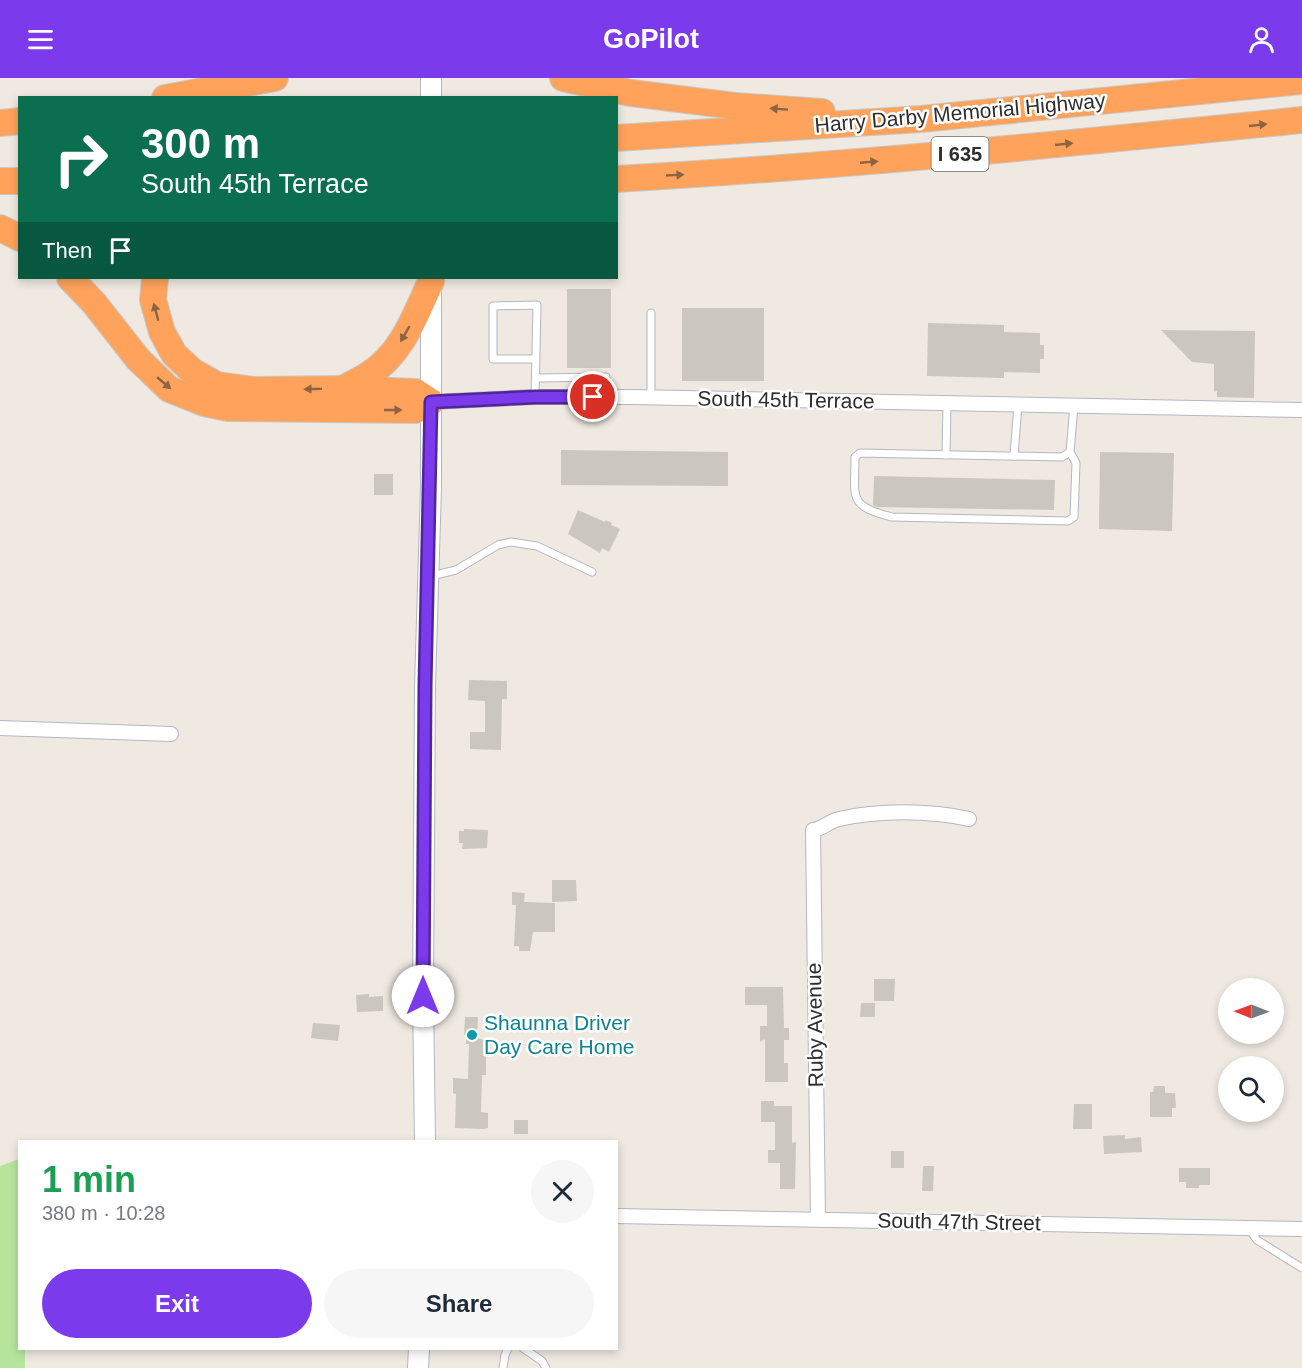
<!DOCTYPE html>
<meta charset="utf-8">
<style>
:root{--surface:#fff;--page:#f6f6f7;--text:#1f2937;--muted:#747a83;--accent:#7c3aed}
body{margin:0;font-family:Helvetica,sans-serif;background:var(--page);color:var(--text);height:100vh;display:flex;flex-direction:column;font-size:22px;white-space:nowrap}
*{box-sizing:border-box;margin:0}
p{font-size:20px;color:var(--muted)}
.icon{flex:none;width:33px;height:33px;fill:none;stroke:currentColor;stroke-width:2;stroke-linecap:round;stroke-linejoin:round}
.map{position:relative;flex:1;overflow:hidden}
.panel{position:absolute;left:18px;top:1062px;width:600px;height:210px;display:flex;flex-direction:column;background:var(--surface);border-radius:0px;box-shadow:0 3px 9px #0003}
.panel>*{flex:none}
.top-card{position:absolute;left:18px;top:18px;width:600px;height:183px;border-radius:0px;box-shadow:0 3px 9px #0003;background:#0b6e4f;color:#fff;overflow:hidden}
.needle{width:39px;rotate:271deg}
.controls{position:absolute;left:1218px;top:900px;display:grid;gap:12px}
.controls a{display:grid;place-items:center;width:66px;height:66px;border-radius:50%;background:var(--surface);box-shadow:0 3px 9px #0003;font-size:30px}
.pin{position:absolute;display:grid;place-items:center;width:51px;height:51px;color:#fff;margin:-26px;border:3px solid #fff;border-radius:50%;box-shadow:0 2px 6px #0007}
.me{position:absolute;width:66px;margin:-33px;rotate:0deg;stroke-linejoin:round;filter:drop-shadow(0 0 4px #0008)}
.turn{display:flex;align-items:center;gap:21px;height:126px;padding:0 24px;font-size:27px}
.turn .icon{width:78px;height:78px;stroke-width:2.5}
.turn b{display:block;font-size:42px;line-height:51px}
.then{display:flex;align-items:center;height:57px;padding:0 24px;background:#0003;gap:12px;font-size:22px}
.round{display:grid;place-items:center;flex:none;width:63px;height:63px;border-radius:32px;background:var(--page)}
.head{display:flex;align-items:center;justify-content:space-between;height:102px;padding:0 24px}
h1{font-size:36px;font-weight:700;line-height:45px;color:#1e9e55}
.primary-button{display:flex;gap:12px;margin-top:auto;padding:12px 24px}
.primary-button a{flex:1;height:69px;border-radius:36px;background:var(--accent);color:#fff;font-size:24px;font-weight:700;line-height:69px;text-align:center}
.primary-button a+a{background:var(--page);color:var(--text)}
header{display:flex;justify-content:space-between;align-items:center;height:78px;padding:0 24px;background:var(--accent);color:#fff;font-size:27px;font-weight:700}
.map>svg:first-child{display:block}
</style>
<header><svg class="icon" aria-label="menu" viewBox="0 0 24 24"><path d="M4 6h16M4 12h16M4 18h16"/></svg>GoPilot<svg class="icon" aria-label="person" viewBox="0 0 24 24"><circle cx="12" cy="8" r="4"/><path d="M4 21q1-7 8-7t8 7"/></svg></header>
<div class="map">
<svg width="1302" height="1290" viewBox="0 0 1302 1290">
<rect width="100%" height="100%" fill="#efe9e1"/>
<path fill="#b6e59e" d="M19,1081L20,1270L25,1271V1290H0V1088Z"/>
<g fill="#cbc7bf">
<rect x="567" y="211" width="44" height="79"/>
<rect x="682" y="230" width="82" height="73"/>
<path d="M928,245L1004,247V254L1040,255V267H1044V281H1040V295L1004,294V300L927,298Z"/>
<path d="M1161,252L1255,253L1254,320L1217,319V313L1214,314V286L1192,284Z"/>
<path d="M561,372L728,374V408L561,407Z"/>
<path d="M1100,374L1174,375L1172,453L1099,451Z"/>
<rect x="374" y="396" width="19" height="21"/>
<path d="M874,398L1055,402L1054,432L877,429L873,427Z"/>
<path d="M578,432L605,444L606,442L612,445L611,447L620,451L609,474L602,470L600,475L568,456Z"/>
<path d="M469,602L507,603V621H502L501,672L470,671V654H485V623L468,622Z"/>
<path d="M464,751L488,752L487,770L462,771L463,765H459V753H464Z"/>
<path d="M552,802H576L577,823L552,824Z"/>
<path d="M512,814L525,815L524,824L555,825V854H533L530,873H519V868H514L516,827H512Z"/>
<path d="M874,901H895L894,923H874Z"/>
<path d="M745,909H783L784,950H789V962H784V985H788V1004H765V961L760,964V948H767V927H745Z"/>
<path d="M369,916V919L383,918V933L357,934L356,917Z"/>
<path d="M861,925H875V939H860Z"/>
<path d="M465,939H478L477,960L491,964L490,976H486V997H482L481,1034L488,1035V1050L484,1051L455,1050L456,1016L453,1015V1000L468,1001L469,966H466V957H464Z"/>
<path d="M313,945L340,947L338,963L311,960Z"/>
<path d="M1154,1008H1165V1015H1175L1176,1030H1172V1039H1150V1014H1153Z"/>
<path d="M761,1023H774V1028H792V1065L796,1064L795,1111H780V1085H768V1072H775V1044H761Z"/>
<path d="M1074,1026H1092V1051H1073Z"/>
<rect x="514" y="1042" width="14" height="14"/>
<path d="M1125,1057V1061L1141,1059L1142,1074L1104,1076L1103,1058Z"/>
<rect x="891" y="1073" width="13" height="17"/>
<path d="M923,1088H934L933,1113H922Z"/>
<path d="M1179,1090H1210V1107H1199V1110H1186V1104H1179Z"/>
</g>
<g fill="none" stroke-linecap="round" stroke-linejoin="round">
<defs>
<g id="lane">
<path d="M536,300L606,299"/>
<path d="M535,319L537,227L493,228V281H536"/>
<path d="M651,320V235"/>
<path d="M1070,374L1076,385L1074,439L1068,443L892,439C847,428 855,419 855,379L860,375L1062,379L1070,374L1074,327"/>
<path d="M946,377L947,325"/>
<path d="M1014,378L1018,326"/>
<path d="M431,498L456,492L498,467L511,464L537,468L592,494"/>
<path d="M1249,1151L1257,1162L1302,1190"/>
<path d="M523,1270L542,1283L546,1290"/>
<path d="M503,1290L505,1277L508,1270"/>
</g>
<g id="street">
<path d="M431,324L535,319H631L1302,332"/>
<path d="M0,650L171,656"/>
<path d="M616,1138L1302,1151"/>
<path d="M818,1141L813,752C823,751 829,743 839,741C878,732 929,732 969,741"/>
</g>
<g id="secondary">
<path d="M431,0V20"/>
<path d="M425,1064L423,918L425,608L431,409V208"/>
<path d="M418,1290L419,1270"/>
</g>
<g id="highway">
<path d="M563,0L631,15L735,28L822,34"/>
<path d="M165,20L275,0"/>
<path d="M0,45L20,43"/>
<path d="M616,60L921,41L1302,3"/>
<path d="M616,101C846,88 1074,65 1302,42"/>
<path d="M0,103H20"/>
<path d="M0,150L20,160"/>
<path d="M70,200L94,225L138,281L169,311L204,325L228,330L416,332L431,324"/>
<path d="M155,200L153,222L162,254L174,276L192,293L217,307L254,312L342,311L416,314L431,324"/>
<path d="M343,311C351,306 360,302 368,297C402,276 415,238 431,203"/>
</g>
</defs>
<use href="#lane" stroke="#b4b7c1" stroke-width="9"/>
<use href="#street" stroke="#b4b7c1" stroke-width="16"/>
<use href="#secondary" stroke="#b4b7c1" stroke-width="22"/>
<use href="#highway" stroke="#c9c9c9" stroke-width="28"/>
<use href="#lane" stroke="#fff" stroke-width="7"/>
<use href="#street" stroke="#fff" stroke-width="14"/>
<use href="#secondary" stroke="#fff" stroke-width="20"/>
<use href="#highway" stroke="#ffa35c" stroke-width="26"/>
</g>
<defs><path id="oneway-solid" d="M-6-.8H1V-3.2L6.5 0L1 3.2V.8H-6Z" transform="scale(1.5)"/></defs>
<g fill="#8c6343">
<use href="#oneway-solid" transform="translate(779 31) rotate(-176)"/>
<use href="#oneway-solid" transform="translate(1258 47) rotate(-6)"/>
<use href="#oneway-solid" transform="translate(1064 66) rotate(-6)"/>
<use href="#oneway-solid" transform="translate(869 84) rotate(-5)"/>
<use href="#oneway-solid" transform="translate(675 97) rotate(-3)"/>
<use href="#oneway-solid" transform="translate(156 234) rotate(-105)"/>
<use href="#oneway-solid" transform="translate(405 256) rotate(120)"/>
<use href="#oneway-solid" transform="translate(164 305) rotate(40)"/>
<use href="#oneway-solid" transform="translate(313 311) rotate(179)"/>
<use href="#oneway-solid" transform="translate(393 332)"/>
</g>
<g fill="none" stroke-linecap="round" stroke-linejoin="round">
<defs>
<path id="route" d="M423,918L425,608L431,324L536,319H593"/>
</defs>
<use href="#route" stroke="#51269a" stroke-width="15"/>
<use href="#route" stroke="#7c3aed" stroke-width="10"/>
</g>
<circle fill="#0f9aa8" stroke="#fff" stroke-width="2" cx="472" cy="957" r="6"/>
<g text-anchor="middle" stroke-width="5" stroke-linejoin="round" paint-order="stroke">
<rect fill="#fff" stroke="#6d6d6d" stroke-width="1.5" x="931.5" y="59" width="57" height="34" rx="4.5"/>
<g font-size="20" font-weight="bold" fill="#2e2e2e">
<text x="960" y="83">I 635</text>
</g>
<g font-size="21" fill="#2e2e2e" stroke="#fff">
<text transform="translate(960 35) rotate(-5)" y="7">Harry Darby Memorial Highway</text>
<text transform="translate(786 322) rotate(1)" y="7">South 45th Terrace</text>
<text transform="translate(815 947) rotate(-91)" y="7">Ruby Avenue</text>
<text transform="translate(959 1144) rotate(1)" y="7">South 47th Street</text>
</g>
<g font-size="21" fill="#0d838f" stroke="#fff" text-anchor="start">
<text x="484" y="952">Shaunna Driver<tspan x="484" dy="24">Day Care Home</tspan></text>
</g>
</g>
</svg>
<div class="controls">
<a><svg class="needle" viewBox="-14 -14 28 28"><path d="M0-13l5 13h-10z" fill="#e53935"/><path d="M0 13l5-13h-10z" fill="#747a83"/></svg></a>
<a><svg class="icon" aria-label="search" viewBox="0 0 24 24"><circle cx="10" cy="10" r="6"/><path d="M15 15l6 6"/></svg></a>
</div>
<div class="pin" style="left:593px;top:319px;background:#d93025"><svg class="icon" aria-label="arrive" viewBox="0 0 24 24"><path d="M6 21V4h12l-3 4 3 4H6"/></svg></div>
<svg class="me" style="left:423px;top:918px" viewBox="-20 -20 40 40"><circle r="19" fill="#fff"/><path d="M0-13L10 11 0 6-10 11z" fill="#7c3aed"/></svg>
<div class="top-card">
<div class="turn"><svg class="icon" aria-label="right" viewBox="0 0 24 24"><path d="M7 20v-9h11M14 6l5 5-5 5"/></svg><div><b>300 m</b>South 45th Terrace</div></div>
<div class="then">Then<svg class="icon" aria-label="arrive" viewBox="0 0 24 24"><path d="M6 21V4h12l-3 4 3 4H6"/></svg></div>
</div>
<section class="panel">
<div class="head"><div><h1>1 min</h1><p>380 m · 10:28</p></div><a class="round"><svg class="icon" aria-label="close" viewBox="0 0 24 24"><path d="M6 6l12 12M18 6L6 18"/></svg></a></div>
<div class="primary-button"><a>Exit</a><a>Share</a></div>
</section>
</div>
